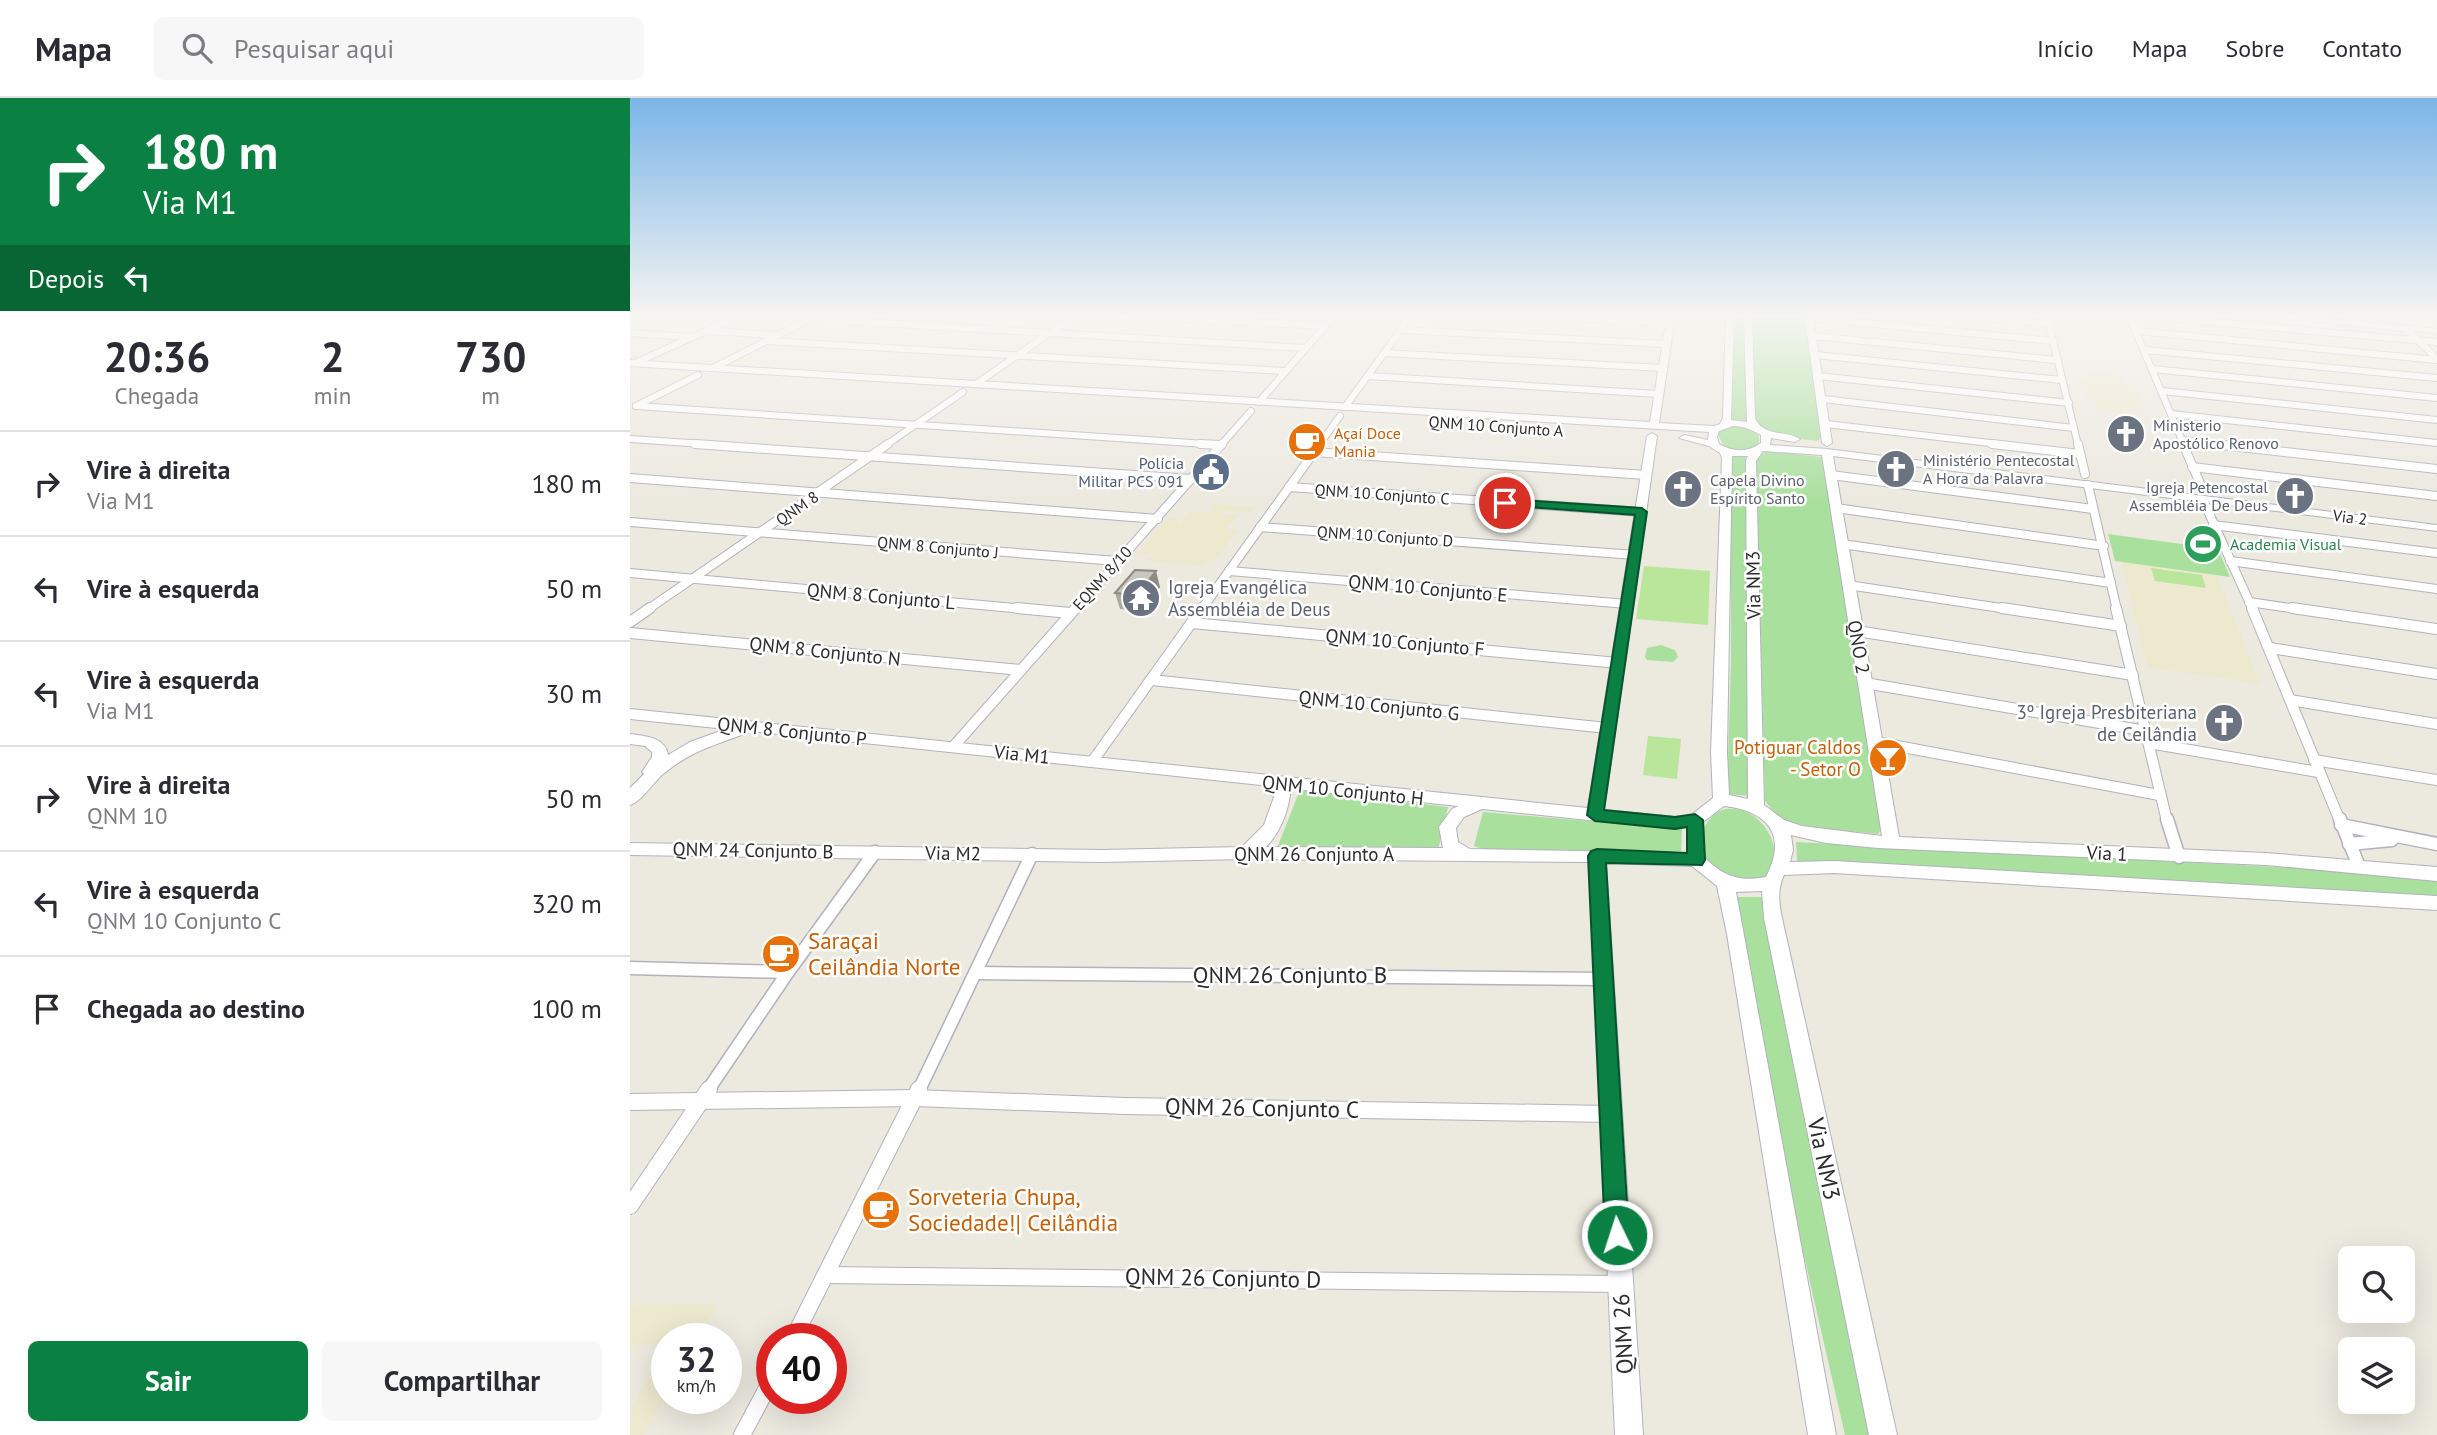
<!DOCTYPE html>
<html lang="pt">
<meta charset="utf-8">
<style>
:root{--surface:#fff;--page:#f7f7f7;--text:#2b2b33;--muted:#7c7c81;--line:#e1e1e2;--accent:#0b8043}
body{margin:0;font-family:"PT Sans",sans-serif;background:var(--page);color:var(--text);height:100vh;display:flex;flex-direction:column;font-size:26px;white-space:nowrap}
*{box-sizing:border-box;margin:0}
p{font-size:23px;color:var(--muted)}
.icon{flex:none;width:38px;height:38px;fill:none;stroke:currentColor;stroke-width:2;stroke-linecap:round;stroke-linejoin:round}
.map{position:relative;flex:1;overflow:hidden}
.sheet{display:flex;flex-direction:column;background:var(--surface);width:630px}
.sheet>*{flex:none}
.banner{background:#0b8043;color:#fff;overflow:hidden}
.tools{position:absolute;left:1708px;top:1148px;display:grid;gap:14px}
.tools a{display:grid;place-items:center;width:77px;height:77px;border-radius:10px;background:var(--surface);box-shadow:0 7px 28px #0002;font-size:35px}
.speed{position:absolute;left:21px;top:1225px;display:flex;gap:14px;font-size:35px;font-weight:700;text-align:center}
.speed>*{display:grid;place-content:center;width:91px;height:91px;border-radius:50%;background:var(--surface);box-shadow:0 7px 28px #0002;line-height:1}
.speed small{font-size:18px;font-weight:400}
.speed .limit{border:10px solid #d22;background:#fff;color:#111}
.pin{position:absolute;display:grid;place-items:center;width:60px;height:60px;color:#fff;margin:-30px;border:4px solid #fff;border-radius:50%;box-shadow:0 2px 7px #0007}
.me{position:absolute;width:77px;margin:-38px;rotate:356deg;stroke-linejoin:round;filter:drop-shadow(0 0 5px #0008)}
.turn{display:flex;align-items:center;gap:24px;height:147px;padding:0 28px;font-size:32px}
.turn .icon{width:91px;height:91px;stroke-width:2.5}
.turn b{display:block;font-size:49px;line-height:60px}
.then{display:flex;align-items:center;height:66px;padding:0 28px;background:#0003;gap:14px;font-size:26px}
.eta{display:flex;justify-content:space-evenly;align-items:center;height:119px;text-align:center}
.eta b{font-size:42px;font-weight:800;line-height:49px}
.primary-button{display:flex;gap:14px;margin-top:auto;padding:14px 28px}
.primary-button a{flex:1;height:80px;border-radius:10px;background:var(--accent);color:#fff;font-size:28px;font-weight:800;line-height:80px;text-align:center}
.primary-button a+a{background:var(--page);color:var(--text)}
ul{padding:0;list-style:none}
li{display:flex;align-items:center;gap:21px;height:105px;padding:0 28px;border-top:2px solid var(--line)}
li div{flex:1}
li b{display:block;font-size:26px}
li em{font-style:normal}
header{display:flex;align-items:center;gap:42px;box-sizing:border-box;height:98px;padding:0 35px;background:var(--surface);border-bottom:2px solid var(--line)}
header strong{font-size:33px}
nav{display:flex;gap:38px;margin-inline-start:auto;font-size:24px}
.search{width:490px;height:63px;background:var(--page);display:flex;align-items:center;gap:18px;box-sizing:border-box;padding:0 24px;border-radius:10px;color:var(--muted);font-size:26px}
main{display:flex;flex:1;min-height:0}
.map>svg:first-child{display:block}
</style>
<header>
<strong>Mapa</strong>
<div class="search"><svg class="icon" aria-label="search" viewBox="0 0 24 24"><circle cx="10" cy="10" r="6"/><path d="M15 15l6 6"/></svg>Pesquisar aqui</div>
<nav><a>Início</a><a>Mapa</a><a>Sobre</a><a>Contato</a></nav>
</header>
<main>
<section class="sheet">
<div class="banner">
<div class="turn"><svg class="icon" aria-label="right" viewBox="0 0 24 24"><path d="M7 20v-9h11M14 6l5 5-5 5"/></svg><div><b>180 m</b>Via M1</div></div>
<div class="then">Depois<svg class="icon" aria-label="left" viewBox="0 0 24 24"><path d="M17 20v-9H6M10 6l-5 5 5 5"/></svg></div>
</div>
<div class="eta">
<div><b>20:36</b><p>Chegada</p></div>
<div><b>2</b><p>min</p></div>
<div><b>730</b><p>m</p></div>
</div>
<ul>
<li><svg class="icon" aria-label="right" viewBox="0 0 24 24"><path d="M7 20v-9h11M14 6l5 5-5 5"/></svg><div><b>Vire à direita</b><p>Via M1</p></div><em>180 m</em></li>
<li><svg class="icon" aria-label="left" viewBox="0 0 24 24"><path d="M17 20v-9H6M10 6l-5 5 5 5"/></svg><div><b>Vire à esquerda</b></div><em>50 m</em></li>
<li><svg class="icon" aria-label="left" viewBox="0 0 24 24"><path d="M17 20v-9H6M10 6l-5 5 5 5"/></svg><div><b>Vire à esquerda</b><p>Via M1</p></div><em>30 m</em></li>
<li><svg class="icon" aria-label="right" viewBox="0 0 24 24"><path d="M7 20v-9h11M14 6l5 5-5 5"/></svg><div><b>Vire à direita</b><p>QNM 10</p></div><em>50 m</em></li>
<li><svg class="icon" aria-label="left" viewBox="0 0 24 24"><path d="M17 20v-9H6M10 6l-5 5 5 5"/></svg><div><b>Vire à esquerda</b><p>QNM 10 Conjunto C</p></div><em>320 m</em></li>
<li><svg class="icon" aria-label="arrive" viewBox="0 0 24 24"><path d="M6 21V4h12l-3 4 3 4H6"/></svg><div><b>Chegada ao destino</b></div><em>100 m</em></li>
</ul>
<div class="primary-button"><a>Sair</a><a>Compartilhar</a></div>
</section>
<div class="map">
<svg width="1807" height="1337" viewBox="0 0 1807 1337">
<rect width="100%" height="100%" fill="#ece9df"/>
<g fill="#ede9cf">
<path d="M724,218H735L725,229L736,230L746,218H755L741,237L710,235Z"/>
<path d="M1457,275L1491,278L1494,285L1504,286L1513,308L1497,307L1506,309L1509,316L1467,312L1465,304L1457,303L1450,280L1459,281Z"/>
<path d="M584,406L625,409L620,415L593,413L591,416H609L597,431L608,433L584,463H578L574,468L518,463L524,455L507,456L538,420L550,421L547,425H550L561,413L583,415L584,413L578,412Z"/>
<path d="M1491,463L1587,477L1630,586L1517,569Z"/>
<path d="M88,1206L68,1241H37V1247H4L0,1254V1207Z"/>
<path d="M37,1248V1297L14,1337H0V1311Z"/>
</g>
<g fill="#a9e09e">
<path d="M1103,218H1115L1116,323L1102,322Z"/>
<path d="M1122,218H1175L1192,337L1188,343C1167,340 1138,340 1125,321Z"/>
<path d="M1104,327C1116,328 1131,331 1129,345C1120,355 1105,354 1094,348L1088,337L1091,332Z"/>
<path d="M1137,353L1192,359L1251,731L1248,736L1162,727L1147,718L1135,703L1126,359Z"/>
<path d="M1101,358L1116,359L1119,698L1097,696L1101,565Z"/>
<path d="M1478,436L1588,451L1600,479L1485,463Z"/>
<path d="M1031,547L1045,552L1048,559L1043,564L1017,562L1015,559L1017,550Z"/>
<path d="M670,692L818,709L808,752L647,750Z"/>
<path d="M1096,711C1142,707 1161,773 1129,782C1121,784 1109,782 1101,782C1094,777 1085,771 1079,765C1063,746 1074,716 1096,711Z"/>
<path d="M853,714L1052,731L1051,753L855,752L844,748Z"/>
<path d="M1166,744L1724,773L1807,782V798L1368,772L1167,763Z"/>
<path d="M1107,799H1132L1168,942L1246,1337H1215L1171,1145Z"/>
</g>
<g fill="#b9e69b">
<path d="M1014,468L1080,473L1078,527L1006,521Z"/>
<path d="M1521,470L1572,477L1576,490L1525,483Z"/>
<path d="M1018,638L1051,641L1047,681L1013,677Z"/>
</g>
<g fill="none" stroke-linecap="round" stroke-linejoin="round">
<defs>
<g id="street-far4">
<path d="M494,218L695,228"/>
<path d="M898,218L1040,225"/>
<path d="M1337,218L1419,226"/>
<path d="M1417,218L1448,347"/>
<path d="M1499,218L1554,347"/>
<path d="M1513,218L1807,244"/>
<path d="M1179,220L1424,243"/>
<path d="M179,221L676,250"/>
<path d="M771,232L1036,246"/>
<path d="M78,233L146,237"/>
<path d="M1507,233L1807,262"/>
<path d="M0,235L61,239"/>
<path d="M1182,238L1426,262"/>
<path d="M137,243L655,273"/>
<path d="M1515,252L1807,280"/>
<path d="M755,255L1032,270"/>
<path d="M1186,257L1432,282"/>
<path d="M5,265L109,218"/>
<path d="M83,270L184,219"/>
<path d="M1523,271L1807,300"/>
<path d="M738,278L1028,296"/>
<path d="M1188,278L1439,305"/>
<path d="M346,286L444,218"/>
<path d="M1532,293L1807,322"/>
<path d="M1193,301L1444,330"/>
<path d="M629,304L704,218"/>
<path d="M6,308L591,347"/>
<path d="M6,308L68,277"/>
<path d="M715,309L781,218"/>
<path d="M1541,316L1807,345"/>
<path d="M1196,326L1377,347"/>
<path d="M0,341L89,347"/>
<path d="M1551,342L1598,347"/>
<path d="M256,347L333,294"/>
<path d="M591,347L621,313"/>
<path d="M689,347L710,318"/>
</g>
<g id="street-far3">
<path d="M65,346L561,381"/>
<path d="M570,346L591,347"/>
<path d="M1362,346L1450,356"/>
<path d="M1448,346L1455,376"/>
<path d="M1553,346L1572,390"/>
<path d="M1583,346L1807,371"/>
<path d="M684,354L1016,377"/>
<path d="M1562,369L1807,398"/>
<path d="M1201,377L1463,411"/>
<path d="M0,380L528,421"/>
<path d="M1458,387L1487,512"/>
<path d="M659,389L1012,414"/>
<path d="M1573,402L1623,512"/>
<path d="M1206,410L1474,448"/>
<path d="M0,424L487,463"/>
<path d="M1583,427L1807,455"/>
<path d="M630,429L1005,457"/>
<path d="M1212,446L1481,485"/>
<path d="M1600,463L1807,491"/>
<path d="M599,473L997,506"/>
<path d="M0,475L406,512"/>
<path d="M1218,487L1384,512"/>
<path d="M1619,504L1674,512"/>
<path d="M17,512L258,346"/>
<path d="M445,512L592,346"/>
<path d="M571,512L690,346"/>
</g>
<g id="street-far2">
<path d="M387,510L440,515"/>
<path d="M1372,510L1491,528"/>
<path d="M1486,510L1537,723"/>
<path d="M1622,510L1710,723"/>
<path d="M1662,510L1807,531"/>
<path d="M0,524L20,510"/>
<path d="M562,525L988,565"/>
<path d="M1227,533L1503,577"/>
<path d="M0,535L391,572"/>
<path d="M1640,550L1807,576"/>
<path d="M522,582L977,630"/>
<path d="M1235,585L1516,633"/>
<path d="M1660,602L1807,626"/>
<path d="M1246,644L1529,697"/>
<path d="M1519,645L1688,674"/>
<path d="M323,649L446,510"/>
<path d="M1684,662L1807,682"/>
<path d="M462,664L572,510"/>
</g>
<g id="street-far1">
<path d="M1537,721L1549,759"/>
<path d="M1710,721L1728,766"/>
<path d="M1711,727L1807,746"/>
<path d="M1719,746L1762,742"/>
<path d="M0,870L158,874"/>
<path d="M346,875L974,881"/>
<path d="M78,992L158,874L245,754"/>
<path d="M289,992L402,756"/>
</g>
<g id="street">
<path d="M0,1004L285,1000L495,1008L979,1016"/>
<path d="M0,1108L79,991"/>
<path d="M196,1177L991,1186"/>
<path d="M163,1241L289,991"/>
<path d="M112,1337L142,1281"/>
</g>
<g id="secondary">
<path d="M1037,218H1045L1029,325L1084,328L1090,326L1093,319L1096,218H1104L1101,322L1117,324L1114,218H1122L1125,320C1133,339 1155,332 1170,341L1165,344L1141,340L1140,347L1197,351L1807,427V433L1203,358L1269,739L1636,755L1807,769V783L1636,767L1248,750L1196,745L1161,737L1163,752L1160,764L1204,763L1807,798V812L1204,775L1154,777C1147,791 1149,806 1152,820L1267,1337H1239L1134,820L1132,793L1106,794L1206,1337H1178L1097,836L1087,788L1062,768L976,765L1013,1337H985L959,764L615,761L472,764L0,757V745L472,752L612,749L634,727L644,699L631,687L121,633C86,648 64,650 32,677C22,686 12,703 0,707V690L14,676L12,674L22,659V654L15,648L0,646V636C14,638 36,639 38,657L60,644L96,631L0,621V611L958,710L1017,338L1022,335L1027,338L974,712L1045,719L1061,717L1083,700L1081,654L1092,360L1090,355L1079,348L1049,340L1054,337L1078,342L1079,334L0,268V262L1020,324ZM1103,328C1114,328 1122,332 1131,337V345C1117,355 1104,354 1089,346L1087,339L1089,333ZM1133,353L1192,357L1252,738L1172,728L1154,722L1134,707L1126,363ZM1102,358H1118L1116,363L1118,701L1099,697L1097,654ZM654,690L829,708L822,711L809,729L813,750L636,749C650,734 657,717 660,697ZM1094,708C1138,713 1158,737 1136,779C1110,784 1094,779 1075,760L1073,724ZM852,711L1045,731L1057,729V755L840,751L828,744L826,730L834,719Z"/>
<path d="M1175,218H1183L1202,345L1197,348L1192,345Z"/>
<path d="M1633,218H1663L1807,231V235L1784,233L1807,257V265L1774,233Z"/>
</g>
</defs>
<use href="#street-far4" stroke="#b2b2be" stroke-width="8"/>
<use href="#street-far3" stroke="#b2b2be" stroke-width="10"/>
<use href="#street-far2" stroke="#b2b2be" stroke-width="12"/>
<use href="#street-far1" stroke="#b2b2be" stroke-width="15"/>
<use href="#street" stroke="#b2b2be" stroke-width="18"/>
<use href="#secondary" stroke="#b2b2be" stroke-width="2"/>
<use href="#street-far4" stroke="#fff" stroke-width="6"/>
<use href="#street-far3" stroke="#fff" stroke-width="8"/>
<use href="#street-far2" stroke="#fff" stroke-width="10"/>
<use href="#street-far1" stroke="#fff" stroke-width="12"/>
<use href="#street" stroke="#fff" stroke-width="16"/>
<use href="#secondary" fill="#fff" fill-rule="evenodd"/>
</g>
<path fill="#acaba3" d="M530,489L512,513L490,511L485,495Z"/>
<g fill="#8c8b84">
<path d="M144,218H170V219L145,220Z"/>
<path d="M526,473L530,489L512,513L507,497Z"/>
</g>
<path fill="#c8c7bd" stroke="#8c8b84" stroke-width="2" d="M505,472L526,473L507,497L485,495Z"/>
<linearGradient id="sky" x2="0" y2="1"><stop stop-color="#7bb5e8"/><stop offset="0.54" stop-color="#f6f5f1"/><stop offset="1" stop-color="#f6f5f1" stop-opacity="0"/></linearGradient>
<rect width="1807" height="405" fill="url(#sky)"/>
<path fill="#0b8043" stroke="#07532c" stroke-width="2" d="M875,401L1012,410L1017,414L974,712L1045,719L1065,716L1073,722L1075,762L1072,767L976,765L999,1137L996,1146L987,1149L979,1146L975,1137L958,758L961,753L967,751L1057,755V729L1045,731L965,723L957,717L1005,417L871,407L869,405Z"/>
<defs>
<symbol id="church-disc" viewBox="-11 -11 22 22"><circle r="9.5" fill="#6b7280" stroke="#fff"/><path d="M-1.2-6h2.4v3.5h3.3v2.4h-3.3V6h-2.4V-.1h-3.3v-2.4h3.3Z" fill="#fff"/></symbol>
<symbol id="cafe-disc" viewBox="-11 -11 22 22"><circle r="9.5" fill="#e8710a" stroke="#fff"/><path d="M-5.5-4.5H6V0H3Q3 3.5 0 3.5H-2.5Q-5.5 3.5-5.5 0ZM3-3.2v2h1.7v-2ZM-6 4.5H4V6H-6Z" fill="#fff"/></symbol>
<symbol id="civic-disc" viewBox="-11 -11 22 22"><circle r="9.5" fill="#5c6f8a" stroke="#fff"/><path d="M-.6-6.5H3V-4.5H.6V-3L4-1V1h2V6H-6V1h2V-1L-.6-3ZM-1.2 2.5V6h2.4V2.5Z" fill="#fff"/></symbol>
<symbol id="stadium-disc" viewBox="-11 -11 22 22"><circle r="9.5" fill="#2e9e5b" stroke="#fff"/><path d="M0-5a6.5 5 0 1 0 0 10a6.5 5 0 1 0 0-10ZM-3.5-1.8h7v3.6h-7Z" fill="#fff"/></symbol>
<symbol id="temple-disc" viewBox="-11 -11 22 22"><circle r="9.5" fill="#6b7280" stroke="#fff"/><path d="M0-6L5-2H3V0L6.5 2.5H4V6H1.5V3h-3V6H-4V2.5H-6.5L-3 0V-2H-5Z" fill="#fff"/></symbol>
<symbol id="bar-disc" viewBox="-11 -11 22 22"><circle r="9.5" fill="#e8710a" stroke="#fff"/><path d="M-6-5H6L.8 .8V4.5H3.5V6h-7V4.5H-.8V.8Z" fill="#fff"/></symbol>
</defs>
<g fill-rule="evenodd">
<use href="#church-disc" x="1474" y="314" width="44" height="44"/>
<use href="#cafe-disc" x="655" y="322" width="44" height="44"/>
<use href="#church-disc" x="1244" y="349" width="44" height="44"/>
<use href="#civic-disc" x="559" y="352" width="44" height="44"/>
<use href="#church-disc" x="1031" y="369" width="44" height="44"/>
<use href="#church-disc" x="1643" y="376" width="44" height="44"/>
<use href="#stadium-disc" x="1551" y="424" width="44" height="44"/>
<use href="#temple-disc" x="489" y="478" width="44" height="44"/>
<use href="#church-disc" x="1572" y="603" width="44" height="44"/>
<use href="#bar-disc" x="1236" y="638" width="44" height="44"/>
<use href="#cafe-disc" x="129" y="834" width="44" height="44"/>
<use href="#cafe-disc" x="229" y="1090" width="44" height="44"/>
</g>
<g text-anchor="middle" stroke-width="5" stroke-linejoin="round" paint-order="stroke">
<g font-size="16" fill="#5b616d" stroke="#fff" text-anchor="start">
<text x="1523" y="333">Ministerio<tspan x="1523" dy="18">Apostólico Renovo</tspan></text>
<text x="1293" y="368">Ministério Pentecostal<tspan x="1293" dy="18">A Hora da Palavra</tspan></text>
<text x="1080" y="388">Capela Divino<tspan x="1080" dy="18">Espírito Santo</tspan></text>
<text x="1638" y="395" text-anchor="end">Igreja Petencostal<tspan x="1638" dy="18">Assembléia De Deus</tspan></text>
</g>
<g font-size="16" fill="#2c2c2c" stroke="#fff">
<text transform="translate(866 328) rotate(4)" y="6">QNM 10 Conjunto A</text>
<text transform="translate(752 396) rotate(4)" y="6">QNM 10 Conjunto C</text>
<text transform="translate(167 410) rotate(-34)" y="6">QNM 8</text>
<text transform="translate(1720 419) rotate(7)" y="6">Via 2</text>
<text transform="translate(755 438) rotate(4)" y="6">QNM 10 Conjunto D</text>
<text transform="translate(308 449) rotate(5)" y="6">QNM 8 Conjunto J</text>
<text transform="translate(472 480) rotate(-48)" y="6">EQNM 8/10</text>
</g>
<g font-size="16" fill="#c56008" stroke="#fff" text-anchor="start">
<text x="704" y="341">Açaí Doce<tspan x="704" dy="18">Mania</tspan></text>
</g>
<g font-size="16" fill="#4e5e75" stroke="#fff" text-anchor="end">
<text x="554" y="371">Polícia<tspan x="554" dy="18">Militar PCS 091</tspan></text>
</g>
<g font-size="16" fill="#27864d" stroke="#fff" text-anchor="start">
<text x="1600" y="452">Academia Visual</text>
</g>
<g font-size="19" fill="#2c2c2c" stroke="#fff">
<text transform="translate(1123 487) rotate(-91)" y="7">Via NM3</text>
<text transform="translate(798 490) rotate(5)" y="7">QNM 10 Conjunto E</text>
<text transform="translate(251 498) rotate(5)" y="7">QNM 8 Conjunto L</text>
<text transform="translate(775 544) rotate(5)" y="7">QNM 10 Conjunto F</text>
<text transform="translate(1229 549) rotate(80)" y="7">QNO 2</text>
<text transform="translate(195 553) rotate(6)" y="7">QNM 8 Conjunto N</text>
<text transform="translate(749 607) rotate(6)" y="7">QNM 10 Conjunto G</text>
<text transform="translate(162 633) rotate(6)" y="7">QNM 8 Conjunto P</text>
<text transform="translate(392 656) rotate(6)" y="7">Via M1</text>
<text transform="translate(713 692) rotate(6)" y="7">QNM 10 Conjunto H</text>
<text transform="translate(123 752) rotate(1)" y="7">QNM 24 Conjunto B</text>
<text transform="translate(323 755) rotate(1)" y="7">Via M2</text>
<text transform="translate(1477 755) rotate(3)" y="7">Via 1</text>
<text x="684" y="763">QNM 26 Conjunto A</text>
</g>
<g font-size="19" fill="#5b616d" stroke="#fff" text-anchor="start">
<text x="538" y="496">Igreja Evangélica<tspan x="538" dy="22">Assembléia de Deus</tspan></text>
<text x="1567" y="621" text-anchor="end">3º Igreja Presbiteriana<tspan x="1567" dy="22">de Ceilândia</tspan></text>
</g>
<g font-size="19" fill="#c56008" stroke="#fff" text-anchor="end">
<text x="1231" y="656">Potiguar Caldos<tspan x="1231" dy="22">- Setor O</tspan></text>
</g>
<g font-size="23" fill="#c56008" stroke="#fff" text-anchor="start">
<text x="178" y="851">Saraçai<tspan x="178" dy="26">Ceilândia Norte</tspan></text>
<text x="278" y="1107">Sorveteria Chupa,<tspan x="278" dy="26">Sociedade!| Ceilândia</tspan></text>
</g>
<g font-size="23" fill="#2c2c2c" stroke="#fff">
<text x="660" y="885">QNM 26 Conjunto B</text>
<text transform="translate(632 1010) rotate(1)" y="8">QNM 26 Conjunto C</text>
<text transform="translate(1194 1061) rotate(78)" y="8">Via NM3</text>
<text transform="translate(593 1180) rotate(1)" y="8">QNM 26 Conjunto D</text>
<text transform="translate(993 1236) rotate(-93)" y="8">QNM 26</text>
</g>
</g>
</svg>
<div class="tools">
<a><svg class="icon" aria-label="search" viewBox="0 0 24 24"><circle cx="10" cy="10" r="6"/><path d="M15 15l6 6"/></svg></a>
<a><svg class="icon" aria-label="layers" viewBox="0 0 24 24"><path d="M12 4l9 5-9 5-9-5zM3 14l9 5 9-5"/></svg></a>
</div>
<div class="speed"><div>32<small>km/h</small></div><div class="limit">40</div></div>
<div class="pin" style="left:875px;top:405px;background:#d93025"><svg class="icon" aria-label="arrive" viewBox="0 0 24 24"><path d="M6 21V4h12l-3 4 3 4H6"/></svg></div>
<svg class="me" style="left:987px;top:1137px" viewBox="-20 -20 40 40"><circle r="17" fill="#0b8043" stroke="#fff" stroke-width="3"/><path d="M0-11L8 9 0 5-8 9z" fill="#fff"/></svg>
</div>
</main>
